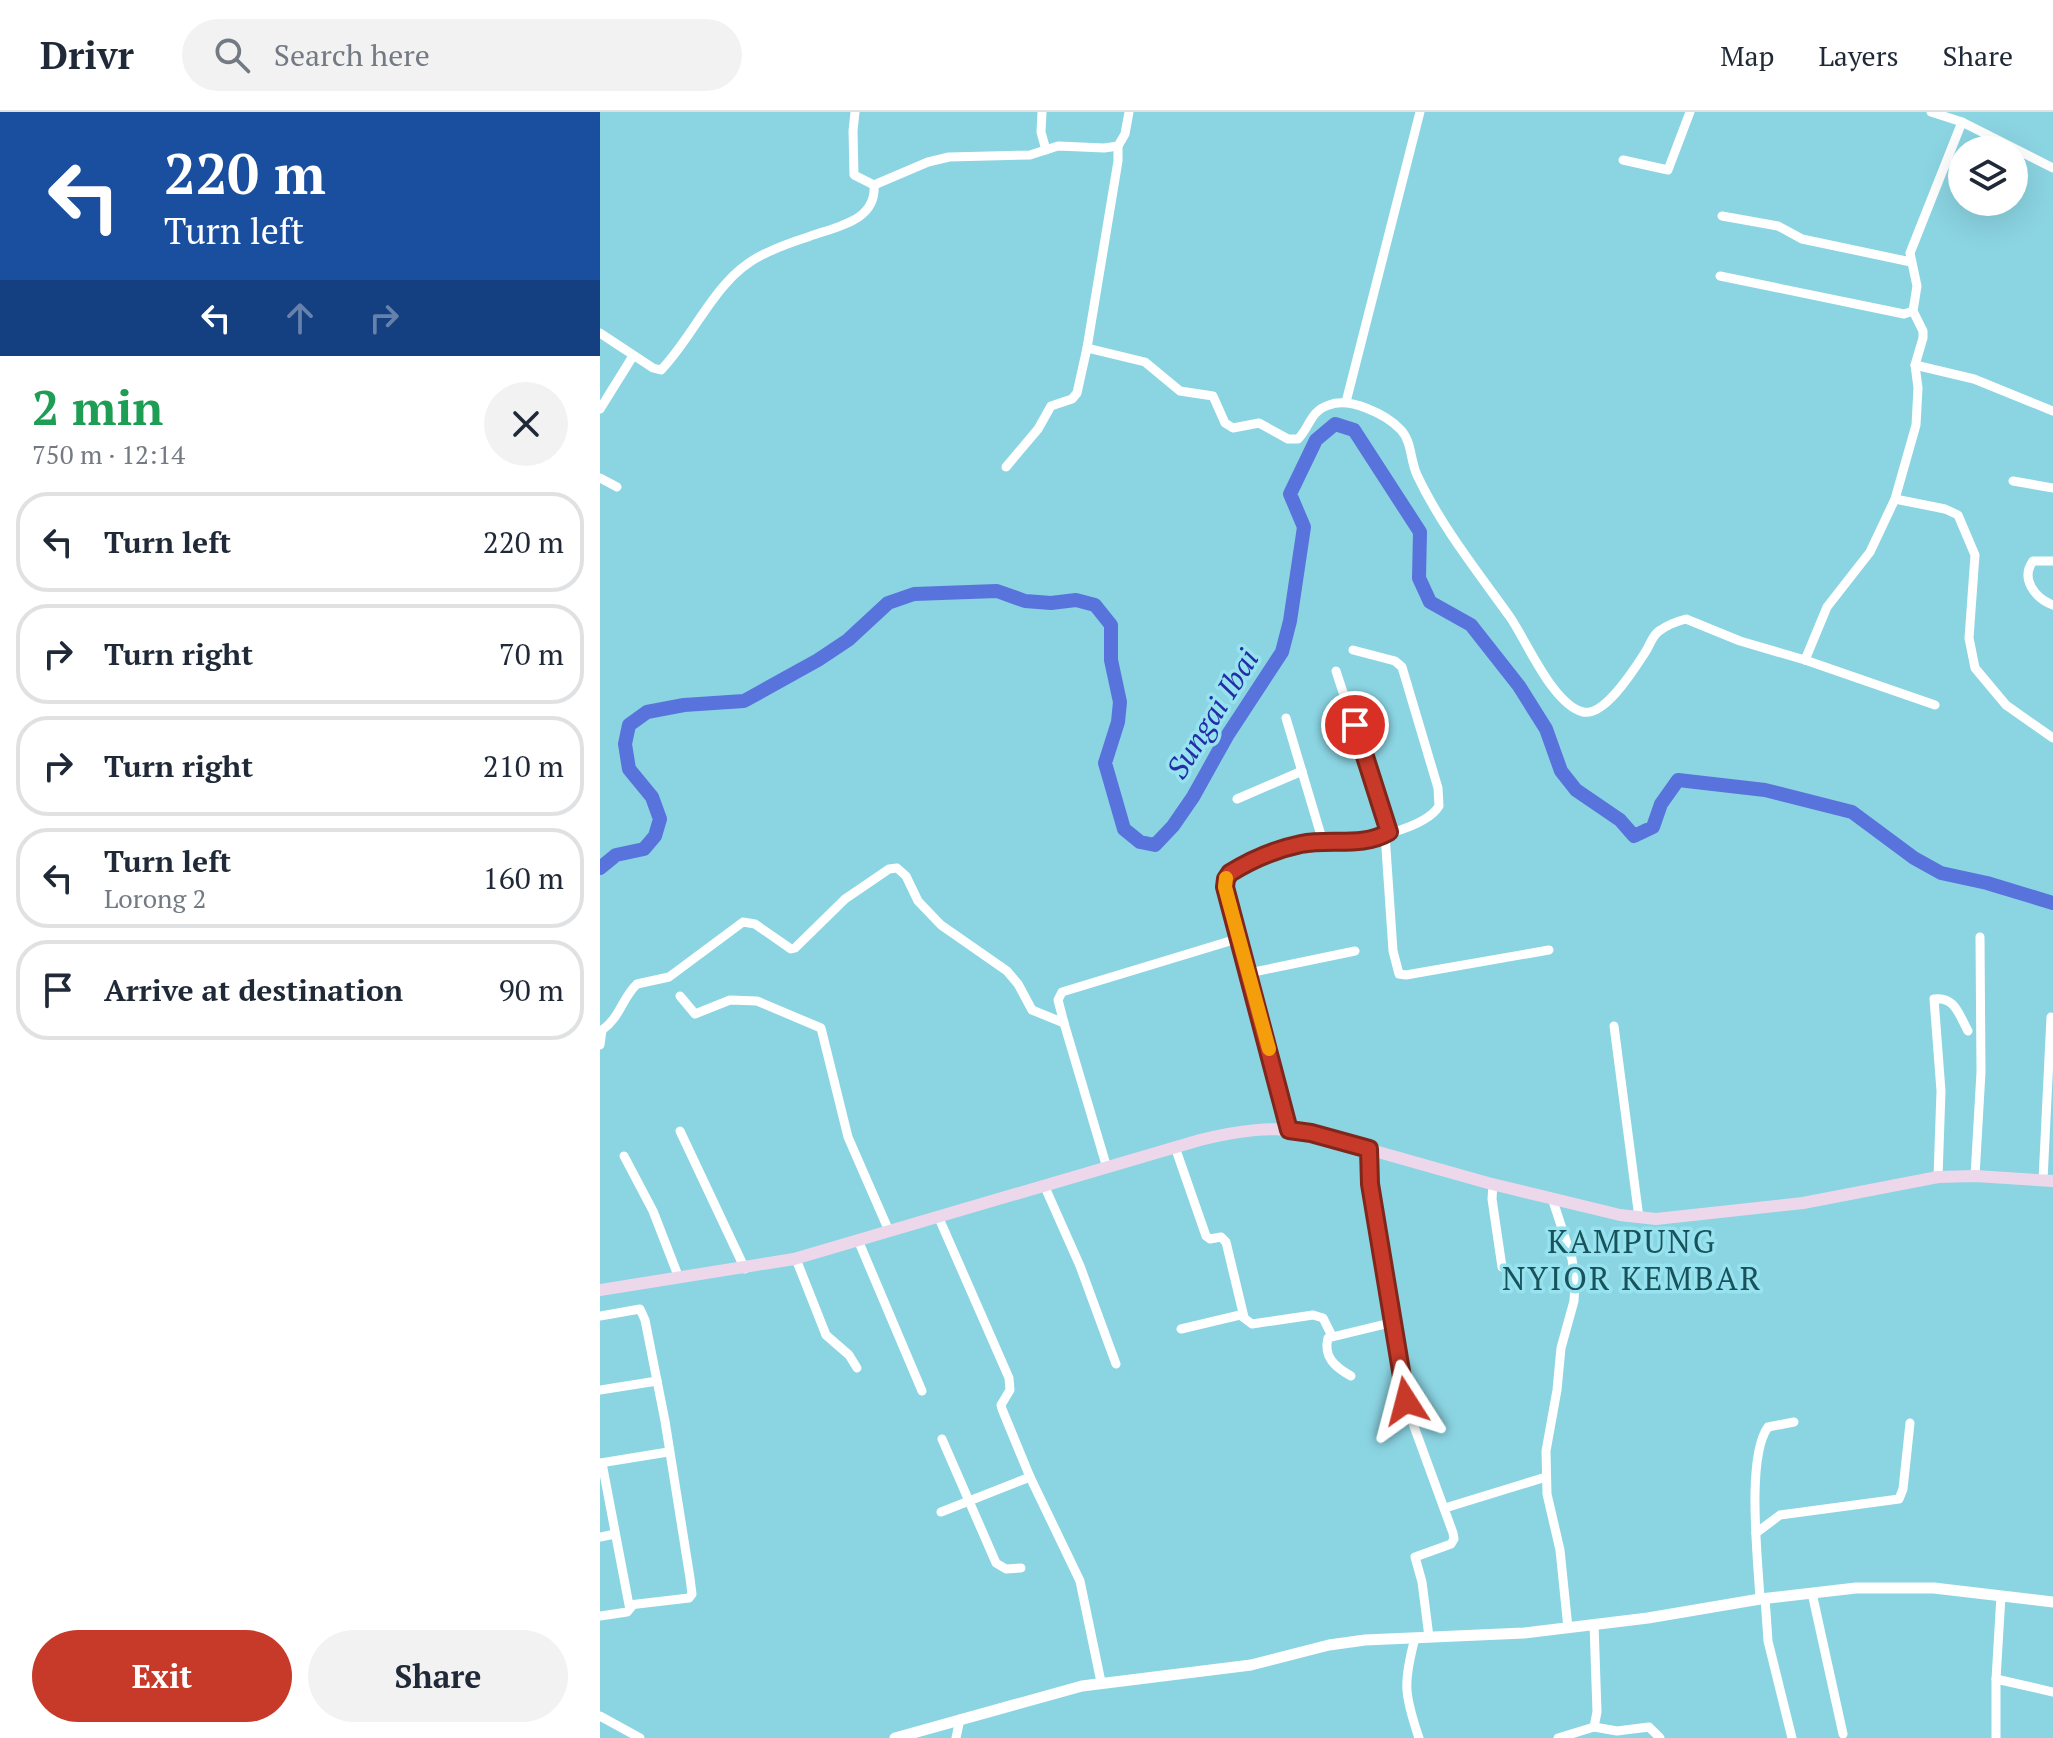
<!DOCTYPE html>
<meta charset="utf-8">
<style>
:root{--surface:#fff;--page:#f2f2f3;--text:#1f2937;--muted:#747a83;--line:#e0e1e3;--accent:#c73a29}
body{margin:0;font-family:"PT Serif",serif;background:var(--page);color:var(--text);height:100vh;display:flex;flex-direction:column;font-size:30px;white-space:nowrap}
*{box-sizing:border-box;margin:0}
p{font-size:26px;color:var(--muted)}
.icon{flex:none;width:44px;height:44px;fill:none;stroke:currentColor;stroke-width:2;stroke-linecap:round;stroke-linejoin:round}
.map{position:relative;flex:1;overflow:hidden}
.drawer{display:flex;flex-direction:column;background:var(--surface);width:600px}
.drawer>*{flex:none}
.guide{background:#1a4fa0;color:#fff;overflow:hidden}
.tools{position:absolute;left:1348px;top:24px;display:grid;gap:16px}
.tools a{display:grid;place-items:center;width:80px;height:80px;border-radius:50%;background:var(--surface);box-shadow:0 8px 32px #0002;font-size:40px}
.pin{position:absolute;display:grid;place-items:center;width:68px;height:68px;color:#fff;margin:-34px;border:4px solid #fff;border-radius:50%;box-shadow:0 2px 8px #0007}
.me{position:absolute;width:88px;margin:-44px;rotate:351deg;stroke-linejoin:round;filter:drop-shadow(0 0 6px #0008)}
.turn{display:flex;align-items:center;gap:28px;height:168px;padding:0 32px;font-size:36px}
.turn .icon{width:104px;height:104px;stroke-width:2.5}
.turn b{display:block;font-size:56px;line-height:68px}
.lanes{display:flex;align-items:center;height:76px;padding:0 32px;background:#0003;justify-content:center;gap:40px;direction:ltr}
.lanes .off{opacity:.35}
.round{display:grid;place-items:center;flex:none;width:84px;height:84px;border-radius:42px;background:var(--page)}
.overview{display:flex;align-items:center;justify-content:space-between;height:136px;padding:0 32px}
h1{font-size:48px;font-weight:700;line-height:60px;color:#1e9e55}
.button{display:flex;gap:16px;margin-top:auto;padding:16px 32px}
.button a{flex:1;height:92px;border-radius:48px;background:var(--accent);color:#fff;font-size:32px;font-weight:700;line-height:92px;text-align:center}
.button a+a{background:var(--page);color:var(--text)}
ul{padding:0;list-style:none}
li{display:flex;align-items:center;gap:24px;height:100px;margin:0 16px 12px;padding:0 16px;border:4px solid var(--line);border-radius:32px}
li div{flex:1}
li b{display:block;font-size:30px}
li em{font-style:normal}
header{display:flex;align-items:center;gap:48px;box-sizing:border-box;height:112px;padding:0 40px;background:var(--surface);border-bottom:2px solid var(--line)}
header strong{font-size:38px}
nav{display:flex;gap:44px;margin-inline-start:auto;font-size:28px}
.search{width:560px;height:72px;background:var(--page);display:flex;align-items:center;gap:20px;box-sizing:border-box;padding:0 28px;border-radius:44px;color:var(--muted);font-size:30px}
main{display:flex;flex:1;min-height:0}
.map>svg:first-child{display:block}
</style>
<header>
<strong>Drivr</strong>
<div class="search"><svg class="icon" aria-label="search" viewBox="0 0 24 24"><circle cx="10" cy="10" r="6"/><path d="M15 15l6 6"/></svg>Search here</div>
<nav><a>Map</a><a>Layers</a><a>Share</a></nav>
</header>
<main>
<section class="drawer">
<div class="guide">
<div class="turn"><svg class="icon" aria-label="left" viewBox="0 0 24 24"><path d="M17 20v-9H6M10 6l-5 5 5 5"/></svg><div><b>220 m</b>Turn left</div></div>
<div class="lanes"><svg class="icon" aria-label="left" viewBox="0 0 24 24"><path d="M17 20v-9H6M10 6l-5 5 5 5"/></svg><svg class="icon off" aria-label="ahead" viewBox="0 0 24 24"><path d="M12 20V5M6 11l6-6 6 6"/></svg><svg class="icon off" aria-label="right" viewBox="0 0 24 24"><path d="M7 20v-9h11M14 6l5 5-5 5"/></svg></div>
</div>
<div class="overview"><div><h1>2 min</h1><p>750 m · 12:14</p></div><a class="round"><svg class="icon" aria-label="close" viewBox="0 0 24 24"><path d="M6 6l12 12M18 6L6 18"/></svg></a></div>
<ul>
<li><svg class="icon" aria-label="left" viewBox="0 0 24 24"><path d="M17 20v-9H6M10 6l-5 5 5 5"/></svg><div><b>Turn left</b></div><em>220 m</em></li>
<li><svg class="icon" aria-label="right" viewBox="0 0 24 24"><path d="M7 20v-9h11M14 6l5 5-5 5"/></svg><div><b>Turn right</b></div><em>70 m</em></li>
<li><svg class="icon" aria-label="right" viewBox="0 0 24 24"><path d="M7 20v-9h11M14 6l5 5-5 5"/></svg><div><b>Turn right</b></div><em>210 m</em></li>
<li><svg class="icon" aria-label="left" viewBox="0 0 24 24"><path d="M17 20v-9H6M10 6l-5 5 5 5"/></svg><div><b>Turn left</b><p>Lorong 2</p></div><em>160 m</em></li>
<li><svg class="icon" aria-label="arrive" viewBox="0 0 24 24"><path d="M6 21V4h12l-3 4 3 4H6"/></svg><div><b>Arrive at destination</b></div><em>90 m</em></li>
</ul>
<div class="button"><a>Exit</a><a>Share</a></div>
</section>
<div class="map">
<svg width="1453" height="1626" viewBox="0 0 1453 1626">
<rect width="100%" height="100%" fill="#8bd4e2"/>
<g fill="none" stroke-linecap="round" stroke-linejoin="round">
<path stroke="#5973dc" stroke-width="14" d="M0,756L16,743L44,737L55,724L60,707L52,685L29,657L25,632L29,613L47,600L84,593L144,589L218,548L248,528L288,491L314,482L397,479L425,489L451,491L476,488L495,493L511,513V548L520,590L518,610L505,651L524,717L540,730L555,733L573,714L593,685L627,624L682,540L690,509L704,415L690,382L716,328L735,312L754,318L820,420L819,466L830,490L871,513L919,574L946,617L961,659L976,678L1020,708L1034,724L1053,715L1061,692L1078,668L1165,678L1252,700L1314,746L1341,761L1387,771L1453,791"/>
<g stroke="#fff" stroke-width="9">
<path d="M255,0L253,19L254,63L274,73L328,50L349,45L430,43L458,34L504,36L518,34"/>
<path d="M442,0L441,20L446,38"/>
<path d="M1331,0L1362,10L1453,56"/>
<path d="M1023,48L1068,58L1090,0"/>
<path d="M1122,104L1178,114L1202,127L1311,150"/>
<path d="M1120,164L1304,202L1313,199"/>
<path d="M0,221L53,256L61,258C96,222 115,166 162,143C176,136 192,130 208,125C234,115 277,110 274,73"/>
<path d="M487,236L545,250L580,279L613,284L625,311L633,316L659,311L688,327H698C710,315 710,299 729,293C750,285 786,302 801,318C812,330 810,348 817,363C841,414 877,459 910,505C926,528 953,593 983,600C1005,605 1035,556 1046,539C1050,533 1052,524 1059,519C1066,514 1078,509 1086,507L1140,529L1205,548L1335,593"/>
<path d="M1315,253L1374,267L1453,299"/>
<path d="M746,290L820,0"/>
<path d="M0,297L33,244"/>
<path d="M406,355L438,317L451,294L472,287L477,281L487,236L518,49V34L525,22L529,0"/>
<path d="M0,366L17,375"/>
<path d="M1413,369L1453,376"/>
<path d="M1295,387L1345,397L1358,403L1375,443L1369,526L1375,556L1406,593L1453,626"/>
<path d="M1453,449H1433C1420,467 1435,486 1453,493"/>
<path d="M1205,548L1227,495L1270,440L1295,387L1316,313L1318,276L1315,253L1323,226V219L1313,199L1317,174L1310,141L1362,10"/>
<path d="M736,559L789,720"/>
<path d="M686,606L723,730"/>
<path d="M637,687L702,659"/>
<path d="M785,722L793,839L799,862L806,863L949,838"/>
<path d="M649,861L755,839"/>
<path d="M80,884L95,902L130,888L157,889L221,916L248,1025L289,1119"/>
<path d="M464,911L458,888L462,880L640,826"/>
<path d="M1014,914L1039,1106"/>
<path d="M2,918C20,906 22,886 37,872L69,865L143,810L155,812L191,837L195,836L245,787L289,757L297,756L306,764L318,789L341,813L407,859L418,872L432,898L464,911L507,1056"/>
<path d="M0,933L2,918"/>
<path d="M689,1018L625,775C627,753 680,736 701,732C715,729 729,732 744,730C768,728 826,716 839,694L838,676L802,555L795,549L753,538"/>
<path d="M80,1019L145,1157"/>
<path d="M575,1035L606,1124L610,1127L621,1125L626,1130L644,1205"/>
<path d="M769,1037L772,1083L808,1298L853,1421L854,1427L851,1432L815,1445L822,1470L829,1525"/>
<path d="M24,1044L53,1099L79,1166"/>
<path d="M1375,1064L1381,960L1380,825"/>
<path d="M1338,1065L1341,979L1334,887C1355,884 1359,903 1368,919"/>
<path d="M1443,1068L1451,905"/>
<path d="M893,1072L892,1087L902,1155"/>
<path d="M444,1073L480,1154L516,1252"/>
<path d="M952,1086L972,1147L975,1170L974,1189L961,1236L957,1278L946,1339L947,1382L960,1438L968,1516"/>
<path d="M338,1104L409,1266L410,1278L401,1293L402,1297L430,1365L480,1469L501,1570"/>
<path d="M258,1128L322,1279"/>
<path d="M196,1147L226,1223L249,1243L257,1256"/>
<path d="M0,1204L40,1197L45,1208L65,1309L90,1466L92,1482L89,1486L29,1493L2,1351"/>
<path d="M581,1217L640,1203L652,1212L713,1203L723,1206L732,1224"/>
<path d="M751,1264C735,1255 723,1245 728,1226L794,1210"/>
<path d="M0,1278L57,1269"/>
<path d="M342,1327L396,1451L406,1457L421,1456"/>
<path d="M0,1351L68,1340"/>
<path d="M845,1396L946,1365"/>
<path d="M341,1400L430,1365"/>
<path d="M1156,1421L1180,1403L1299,1387L1303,1377L1310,1311"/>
<path d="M0,1425L15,1422"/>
<path d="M1212,1481L1243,1622"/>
<path d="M1165,1486L1168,1529L1192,1626"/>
<path d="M1160,1487C1158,1448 1146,1345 1168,1315L1194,1310"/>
<path d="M0,1504L27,1500L32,1494"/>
<path d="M815,1526C803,1571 804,1582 819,1626"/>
<path d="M1396,1567L1453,1580"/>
<path d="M0,1604L40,1626"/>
<path d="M994,1615L1017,1619L1049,1615L1060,1626"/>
<path d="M356,1626L360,1607"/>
<path d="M958,1626L994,1615L997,1600L994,1512"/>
<path d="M1396,1626V1567L1401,1484"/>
</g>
<path stroke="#fff" stroke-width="11" d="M295,1626L482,1574L651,1553L729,1533L765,1528L924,1521L1048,1506L1160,1487L1256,1476H1334L1453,1490"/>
<path stroke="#ecd8ea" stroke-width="12" d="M0,1178L194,1147L600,1028C636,1019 674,1013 711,1021L888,1071L1020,1103L1056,1107L1203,1091L1338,1065L1375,1064L1453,1069"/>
</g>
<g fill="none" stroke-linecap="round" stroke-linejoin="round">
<defs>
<path id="route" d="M755,613L789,720C762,736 731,726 701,732C677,737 651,748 630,761L626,767L625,775L689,1018L711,1021L769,1037L770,1072L806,1289"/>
</defs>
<use href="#route" stroke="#81261b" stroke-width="20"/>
<use href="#route" stroke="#c73a29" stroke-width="14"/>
<path stroke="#f59e0b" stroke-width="14" d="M626,766L625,775L669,937"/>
</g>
<g text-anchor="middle" stroke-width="7" stroke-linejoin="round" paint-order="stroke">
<g font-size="30" font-style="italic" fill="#242da8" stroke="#97e2ef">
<text transform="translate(613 602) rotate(-58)" y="10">Sungai Ibai</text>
</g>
<g font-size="32" letter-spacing="2" fill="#18535c" stroke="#97e2ef">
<text x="1032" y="1141">KAMPUNG<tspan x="1032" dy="37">NYIOR KEMBAR</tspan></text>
</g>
</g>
</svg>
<div class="tools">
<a><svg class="icon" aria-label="layers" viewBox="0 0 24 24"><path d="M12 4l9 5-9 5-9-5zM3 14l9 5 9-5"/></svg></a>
</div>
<div class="pin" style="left:755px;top:613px;background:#d93025"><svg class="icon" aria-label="arrive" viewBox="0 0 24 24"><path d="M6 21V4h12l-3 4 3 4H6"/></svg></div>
<svg class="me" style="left:806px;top:1289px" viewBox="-20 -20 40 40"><path d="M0-17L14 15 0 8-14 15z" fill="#c73a29" stroke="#fff" stroke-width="4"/></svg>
</div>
</main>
